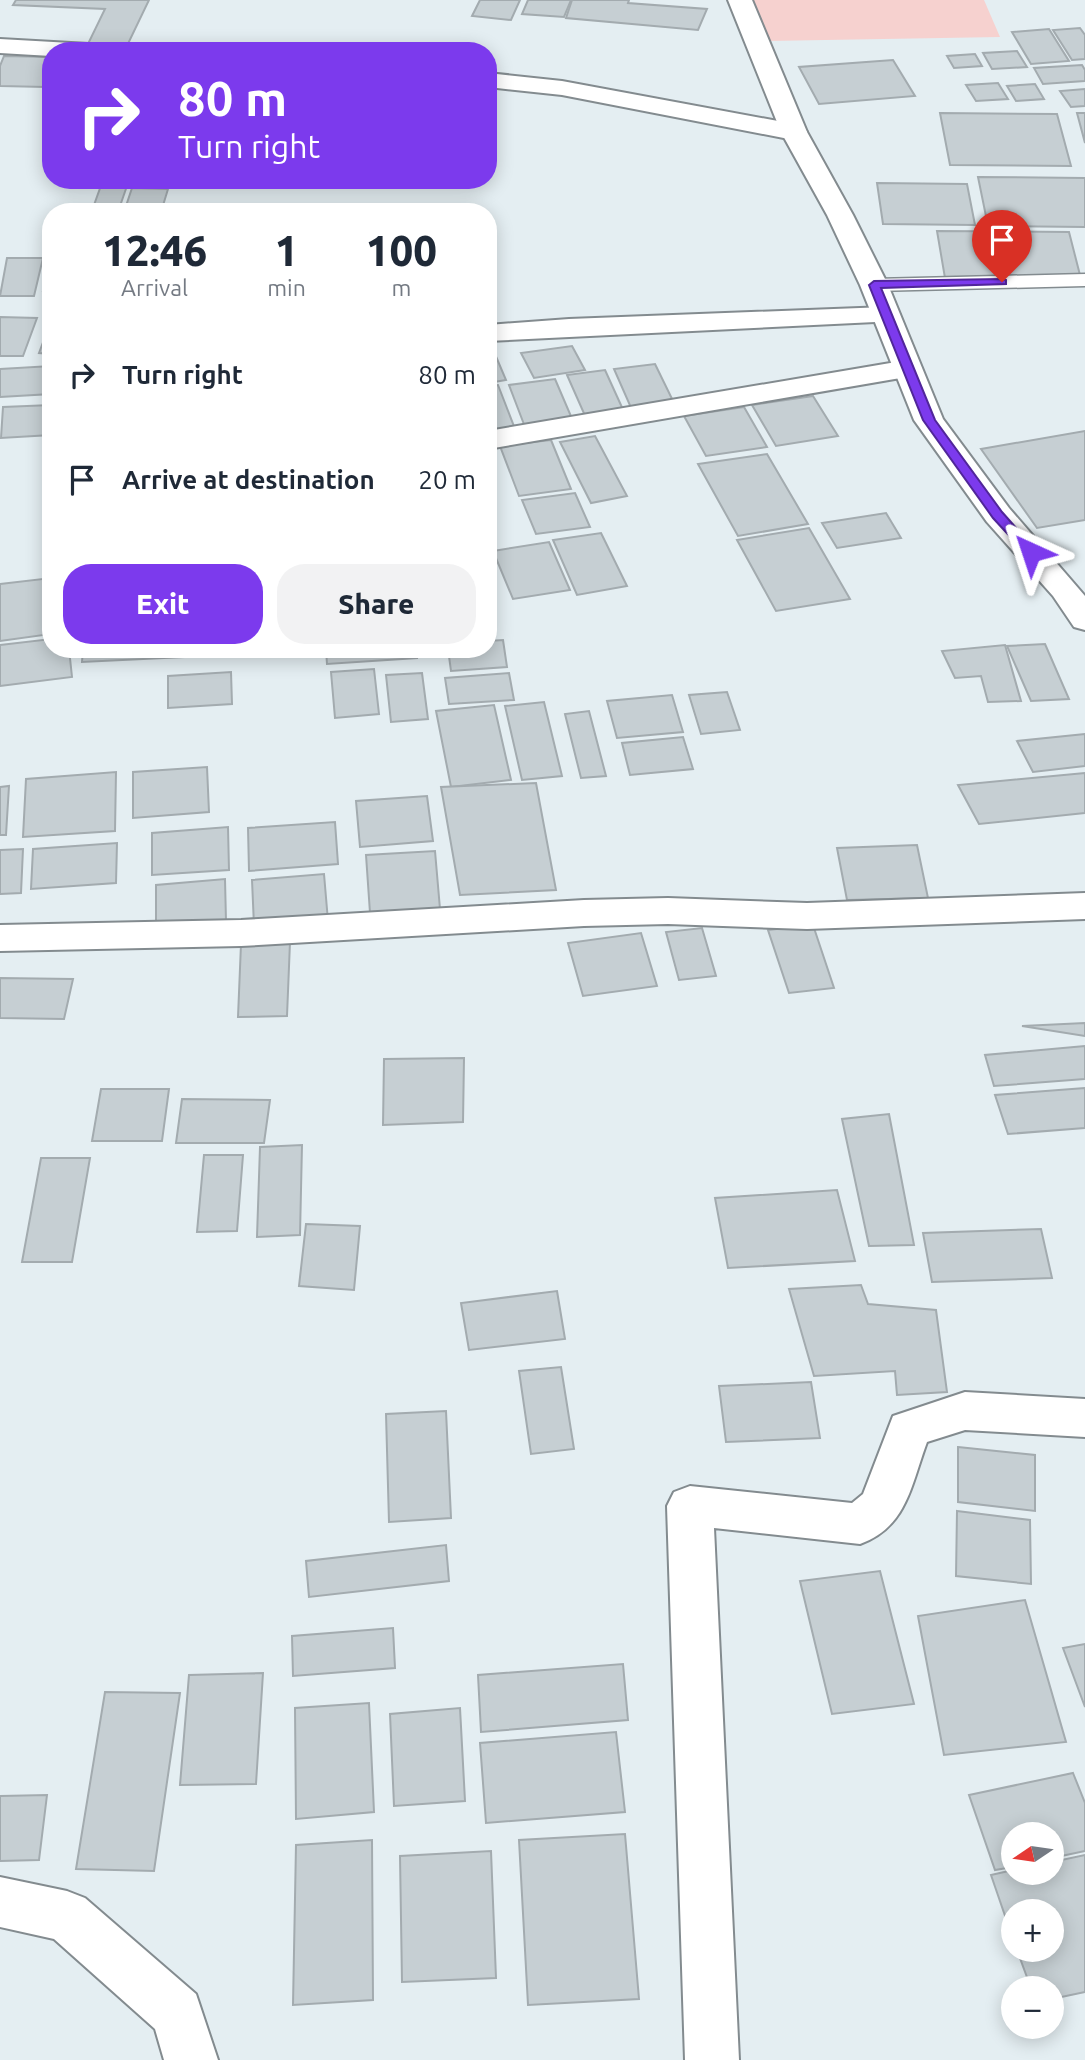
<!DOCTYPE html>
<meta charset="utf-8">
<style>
:root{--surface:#fff;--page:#f2f2f3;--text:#1f2937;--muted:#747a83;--accent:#7c3aed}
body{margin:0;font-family:Ubuntu,sans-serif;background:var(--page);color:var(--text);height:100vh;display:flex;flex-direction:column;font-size:26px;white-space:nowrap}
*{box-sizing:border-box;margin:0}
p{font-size:23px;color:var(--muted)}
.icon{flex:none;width:38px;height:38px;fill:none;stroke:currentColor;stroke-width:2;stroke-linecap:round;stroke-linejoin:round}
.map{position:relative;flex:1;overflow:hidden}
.sheet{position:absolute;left:42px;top:203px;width:455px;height:455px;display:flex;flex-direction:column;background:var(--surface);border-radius:28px;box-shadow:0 4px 18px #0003}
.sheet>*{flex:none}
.banner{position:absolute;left:42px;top:42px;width:455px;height:147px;border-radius:28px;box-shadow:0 4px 18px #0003;background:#7c3aed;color:#fff;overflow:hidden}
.needle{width:46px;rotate:257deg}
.fabs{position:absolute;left:1001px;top:1822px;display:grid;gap:14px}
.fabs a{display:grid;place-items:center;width:63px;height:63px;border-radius:50%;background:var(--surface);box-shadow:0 4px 18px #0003;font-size:35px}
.pin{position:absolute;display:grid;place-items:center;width:60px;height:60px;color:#fff;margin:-72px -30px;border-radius:50% 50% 50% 0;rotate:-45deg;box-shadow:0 0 7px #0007}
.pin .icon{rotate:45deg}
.me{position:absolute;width:77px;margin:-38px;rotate:318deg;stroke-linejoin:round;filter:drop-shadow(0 0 5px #0008)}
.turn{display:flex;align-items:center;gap:24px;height:147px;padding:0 21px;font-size:32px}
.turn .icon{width:91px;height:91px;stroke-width:2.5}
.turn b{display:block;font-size:49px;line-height:60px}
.eta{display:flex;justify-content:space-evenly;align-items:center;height:119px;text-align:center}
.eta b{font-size:42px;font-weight:800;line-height:49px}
.action{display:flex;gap:14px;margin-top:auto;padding:14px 21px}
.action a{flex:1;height:80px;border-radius:28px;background:var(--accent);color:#fff;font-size:28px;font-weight:800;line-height:80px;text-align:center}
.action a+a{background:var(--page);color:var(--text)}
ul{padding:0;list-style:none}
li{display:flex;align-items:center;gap:21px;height:105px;padding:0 21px}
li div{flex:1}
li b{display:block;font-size:26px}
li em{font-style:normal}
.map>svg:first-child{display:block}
</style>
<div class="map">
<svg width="1085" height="2060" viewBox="0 0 1085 2060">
<rect width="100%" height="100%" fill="#e4eef2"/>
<path fill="#f6d1cf" d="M753,0H984L1000,37L767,41Z"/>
<g fill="#c6cfd3" stroke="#a3abaf" stroke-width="2">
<path d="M16,0H149L125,50L86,48L105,9L13,5Z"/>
<path d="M480,0H520L511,20L472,16Z"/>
<path d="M528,0H571L564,17L522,14Z"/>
<path d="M572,0H629L628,3L707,9L698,30L566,18Z"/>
<path d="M1080,28L1085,35V59L1072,60L1053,30Z"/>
<path d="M1049,29L1069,61L1031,64L1012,32Z"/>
<path d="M1017,51L1027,67L992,69L983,53Z"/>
<path d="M975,54L982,66L954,68L947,56Z"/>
<path d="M4,56L51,57V77L46,87L0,86V66Z"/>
<path d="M893,60L915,96L819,104L799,67Z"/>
<path d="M1082,65L1085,70V81L1043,84L1034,68Z"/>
<path d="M998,83L1008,99L976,101L966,85Z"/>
<path d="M1035,84L1044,99L1016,101L1007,86Z"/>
<path d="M1085,89V106L1071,107L1060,91Z"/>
<path d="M940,113L1057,114L1071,166L950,165Z"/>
<path d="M1077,113H1085V143Z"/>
<path d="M978,177L1085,178V227L988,226Z"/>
<path d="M103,180H129L120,206L94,205Z"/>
<path d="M877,183L967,184L975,225L883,224Z"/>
<path d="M132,188L168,189L161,212H124Z"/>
<path d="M937,231L1069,232L1081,279L945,278Z"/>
<path d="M50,257L51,291H43Z"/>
<path d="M7,258H43L34,296H0Z"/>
<path d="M0,317L37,318L23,356H0Z"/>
<path d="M51,321V354L39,353Z"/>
<path d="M572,346L585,370L534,378L521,353Z"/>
<path d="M488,347H492L506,380L488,383Z"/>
<path d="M655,364L675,405L632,410L614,369Z"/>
<path d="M51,366V394L0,397V369Z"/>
<path d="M605,370L625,414L586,418L567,375Z"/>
<path d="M555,379L573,421L525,427L509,385Z"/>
<path d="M498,385L515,429L488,432V386Z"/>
<path d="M813,396L838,436L776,446L752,405Z"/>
<path d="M51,405V435L1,438L3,407Z"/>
<path d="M744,407L767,447L706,456L684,416Z"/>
<path d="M1085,431V520L1037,528L981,449Z"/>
<path d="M595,436L627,496L591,503L560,442Z"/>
<path d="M551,440L571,489L519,496L500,446Z"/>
<path d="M767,454L808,524L738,536L698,464Z"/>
<path d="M575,493L590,527L536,534L522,500Z"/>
<path d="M886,513L901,538L837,548L822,523Z"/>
<path d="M809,528L850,599L776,611L737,540Z"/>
<path d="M601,533L627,586L577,595L553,540Z"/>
<path d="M549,542L570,590L513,599L493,551Z"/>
<path d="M51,578V634L0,641V584Z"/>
<path d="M51,639V649H69L72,677L0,686V645Z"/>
<path d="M503,640L507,667L451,671L448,649H488V641Z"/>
<path d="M1045,644L1069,699L1031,701L1007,646Z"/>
<path d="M1005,645L1021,701L988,702L981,676L955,678L942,651Z"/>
<path d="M83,649H185L184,657L82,662Z"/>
<path d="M326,649H416L417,658L327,664Z"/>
<path d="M374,669L379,714L335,718L331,672Z"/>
<path d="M231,672L232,704L168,708V676Z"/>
<path d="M422,673L428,719L391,722L386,675Z"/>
<path d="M509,673L514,700L449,704L445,678Z"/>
<path d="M727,692L740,730L701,734L689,695Z"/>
<path d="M672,695L683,732L617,738L607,701Z"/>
<path d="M544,702L562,776L522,780L505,706Z"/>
<path d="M494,705L511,780L451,787L436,711Z"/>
<path d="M589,711L606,776L581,778L565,714Z"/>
<path d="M1085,734V766L1033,772L1017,741Z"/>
<path d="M683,737L693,769L630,775L622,743Z"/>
<path d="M207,767L209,812L133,818V772Z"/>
<path d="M116,772L115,831L23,837L26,779Z"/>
<path d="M1085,773V813L979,824L958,785Z"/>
<path d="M536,783L556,890L460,895L441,787Z"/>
<path d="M9,786L6,835H0V787Z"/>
<path d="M427,796L433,841L360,847L356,801Z"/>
<path d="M335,822L338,864L249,871L248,828Z"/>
<path d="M228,827L229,870L152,875V833Z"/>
<path d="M117,843L116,883L31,889L33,849Z"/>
<path d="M917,845L928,898L847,900L837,848Z"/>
<path d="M23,849L21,893L0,894V850Z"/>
<path d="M435,851L440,909L370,913L366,855Z"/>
<path d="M324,874L328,921L254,926L252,880Z"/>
<path d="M225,879L226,921L156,927V885Z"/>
<path d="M813,925L834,988L789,993L768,930Z"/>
<path d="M702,928L716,976L679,980L666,932Z"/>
<path d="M641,933L657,986L583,996L568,943Z"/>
<path d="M290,942L287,1016L238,1017L241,944Z"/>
<path d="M0,978L73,979L64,1019L0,1018Z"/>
<path d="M1085,1023V1036L1022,1026Z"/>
<path d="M1085,1046V1079L994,1086L985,1055Z"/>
<path d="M464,1058L463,1122L383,1125L384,1059Z"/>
<path d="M1085,1088V1128L1008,1134L995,1095Z"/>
<path d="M101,1089H169L162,1141H92Z"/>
<path d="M182,1099L270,1100L264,1143H176Z"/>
<path d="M889,1114L914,1245L869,1246L842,1119Z"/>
<path d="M302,1145L300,1235L257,1237L260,1147Z"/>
<path d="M204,1155H243L237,1231L197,1232Z"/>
<path d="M41,1158H90L72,1262H22Z"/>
<path d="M837,1190L855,1261L728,1268L715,1198Z"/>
<path d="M306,1224L360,1226L354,1290L299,1286Z"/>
<path d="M1041,1229L1052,1278L932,1282L923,1233Z"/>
<path d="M861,1285L868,1304L936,1310L947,1392L897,1395L895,1371L814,1376L789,1289Z"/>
<path d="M557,1291L565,1339L469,1350L461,1303Z"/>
<path d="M561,1367L574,1449L531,1454L519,1371Z"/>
<path d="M811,1382L820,1438L726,1442L719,1386Z"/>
<path d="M446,1411L451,1518L389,1522L386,1414Z"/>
<path d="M958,1447L1035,1455V1511L958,1502Z"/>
<path d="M957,1511L1030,1520L1031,1584L956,1576Z"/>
<path d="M446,1545L449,1581L309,1597L306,1561Z"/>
<path d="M880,1571L914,1704L832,1714L800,1581Z"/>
<path d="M1025,1600L1066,1742L944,1755L918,1616Z"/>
<path d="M393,1628L395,1668L293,1676L292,1636Z"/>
<path d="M1085,1644V1707L1063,1648Z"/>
<path d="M623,1664L628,1720L481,1732L478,1675Z"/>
<path d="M263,1673L256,1784L180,1785L189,1675Z"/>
<path d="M105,1692L180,1693L154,1871L76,1869Z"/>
<path d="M369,1703L374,1812L296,1819L295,1708Z"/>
<path d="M460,1708L465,1801L394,1806L390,1714Z"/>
<path d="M616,1732L625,1812L486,1823L480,1743Z"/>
<path d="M1073,1773L1085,1803V1851L1052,1858V1834H1013V1867L995,1870L969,1795Z"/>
<path d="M47,1795L39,1860L0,1861V1796Z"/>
<path d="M625,1834L639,1999L528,2005L519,1840Z"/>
<path d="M372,1840L373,2000L293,2005L296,1845Z"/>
<path d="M491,1851L496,1978L402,1982L400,1856Z"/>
<path d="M1085,1855V1992L1052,1999V1988H1031L1017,1950H1052V1911H1013V1939L991,1875L1013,1870L1052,1872V1862Z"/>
</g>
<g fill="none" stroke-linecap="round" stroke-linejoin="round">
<defs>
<path id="lane" d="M1085,274V286L874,291L867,289L863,285L867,281L874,279Z"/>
<g id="street">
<path d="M0,39L89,44L97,46L101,51H51V56L0,53Z"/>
<path d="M488,73L562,81L794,124L803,127L807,132L803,137L794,140L562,95L488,87Z"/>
<path d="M886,307L896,309L900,315L896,321L488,341V325L569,319Z"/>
<path d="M908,360L918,363L922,369L918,375L488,449V431Z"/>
<path d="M1085,893V919L807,929L668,924L584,926L241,946L0,951V925L241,920L584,900L668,898L807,903Z"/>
<path d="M965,1392L1085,1399V1437L965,1430L927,1442C911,1485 907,1527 860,1544L714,1528L739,2060H685L667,1506L674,1492L690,1486L852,1503L863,1494L893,1416Z"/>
<path d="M0,1877L67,1891L85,1898L196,1994L218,2060H164L155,2029L54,1939L0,1927Z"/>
</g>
<path id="secondary" d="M728,0H752L807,132L853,215L888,285L943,419L1009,508L1085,596V630L1074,627L1053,596L987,522L914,420L860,285L827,215L781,132Z"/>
</defs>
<use href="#lane" stroke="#838b8f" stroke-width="3"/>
<use href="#street" stroke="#838b8f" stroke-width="4"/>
<use href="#secondary" stroke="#838b8f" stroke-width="4"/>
<use href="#lane" fill="#fff" fill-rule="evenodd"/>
<use href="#street" fill="#fff" fill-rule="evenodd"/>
<use href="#secondary" fill="#fff" fill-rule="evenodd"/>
</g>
<path fill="#7c3aed" stroke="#51269a" stroke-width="2" d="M1002,279L1006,280V284L881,288L935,420L1002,512L1036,550L1038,552L1031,556L1027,555L993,518L923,420L869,285L874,281Z"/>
</svg>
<div class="fabs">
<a><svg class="needle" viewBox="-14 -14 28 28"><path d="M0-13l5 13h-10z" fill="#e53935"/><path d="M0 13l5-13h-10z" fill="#747a83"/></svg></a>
<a>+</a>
<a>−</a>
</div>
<div class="pin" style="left:1002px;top:282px;background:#d93025"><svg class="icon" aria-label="arrive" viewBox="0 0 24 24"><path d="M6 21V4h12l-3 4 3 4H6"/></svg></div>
<svg class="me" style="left:1031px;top:552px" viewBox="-20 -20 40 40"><path d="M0-17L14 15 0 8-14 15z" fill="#7c3aed" stroke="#fff" stroke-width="4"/></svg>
<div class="banner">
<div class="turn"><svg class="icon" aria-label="right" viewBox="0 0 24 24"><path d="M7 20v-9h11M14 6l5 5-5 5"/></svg><div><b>80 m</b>Turn right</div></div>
</div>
<section class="sheet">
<div class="eta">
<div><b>12:46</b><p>Arrival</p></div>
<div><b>1</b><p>min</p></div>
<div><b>100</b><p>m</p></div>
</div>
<ul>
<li><svg class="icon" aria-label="right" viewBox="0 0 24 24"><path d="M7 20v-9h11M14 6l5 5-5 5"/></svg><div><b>Turn right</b></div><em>80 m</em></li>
<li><svg class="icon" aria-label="arrive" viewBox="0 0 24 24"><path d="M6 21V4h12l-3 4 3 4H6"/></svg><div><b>Arrive at destination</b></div><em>20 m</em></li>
</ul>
<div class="action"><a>Exit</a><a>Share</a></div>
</section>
</div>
